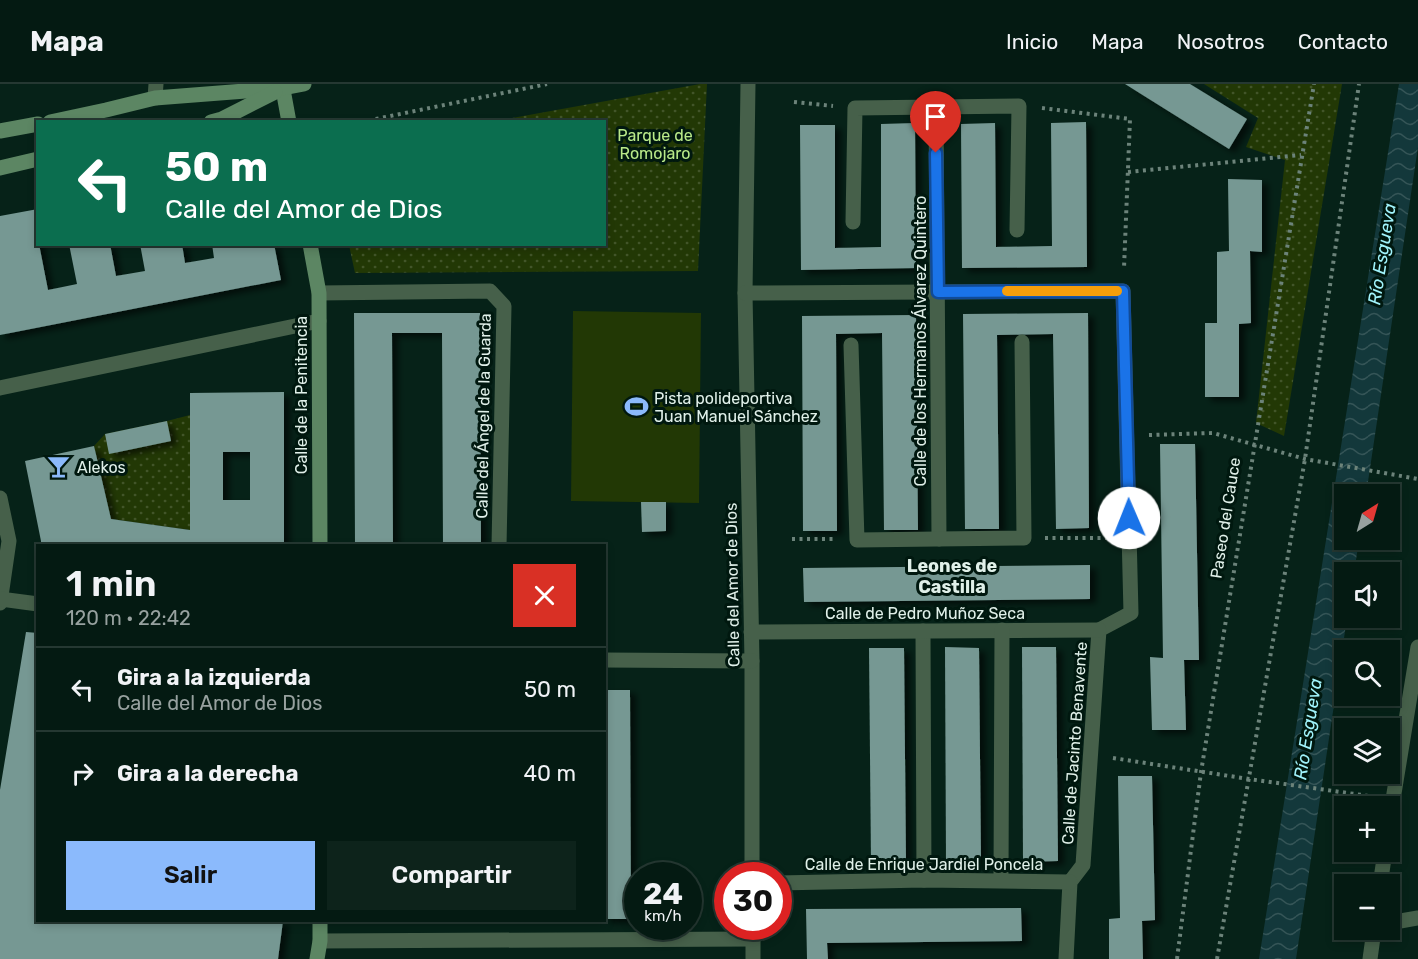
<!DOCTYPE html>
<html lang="es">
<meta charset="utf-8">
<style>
:root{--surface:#041a12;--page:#0d231b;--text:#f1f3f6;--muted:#97a19f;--line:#253832;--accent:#8bbafc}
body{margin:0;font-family:Rubik,sans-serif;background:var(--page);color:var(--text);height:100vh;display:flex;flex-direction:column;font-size:22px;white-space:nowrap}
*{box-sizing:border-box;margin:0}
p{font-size:20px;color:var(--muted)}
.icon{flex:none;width:33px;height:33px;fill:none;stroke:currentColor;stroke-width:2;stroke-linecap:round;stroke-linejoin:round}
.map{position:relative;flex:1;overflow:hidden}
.details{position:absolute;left:36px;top:460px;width:570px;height:378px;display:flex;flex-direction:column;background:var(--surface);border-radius:0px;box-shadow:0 3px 9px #0003,0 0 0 2px var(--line)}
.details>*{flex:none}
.hud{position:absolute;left:36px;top:36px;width:570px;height:126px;border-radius:0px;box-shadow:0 3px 9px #0003,0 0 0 2px var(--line);background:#0b6e4f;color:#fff;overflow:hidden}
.needle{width:39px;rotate:37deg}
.controls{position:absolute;left:1334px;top:400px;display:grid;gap:12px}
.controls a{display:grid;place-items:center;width:66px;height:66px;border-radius:0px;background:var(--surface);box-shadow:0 3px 9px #0003,0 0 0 2px var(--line);font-size:30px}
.speed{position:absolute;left:624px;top:778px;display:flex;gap:12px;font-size:30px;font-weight:700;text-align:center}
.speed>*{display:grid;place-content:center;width:78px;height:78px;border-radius:50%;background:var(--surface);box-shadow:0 3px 9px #0003,0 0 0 2px var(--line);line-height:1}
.speed small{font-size:15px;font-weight:400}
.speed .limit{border:9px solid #d22;background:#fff;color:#111}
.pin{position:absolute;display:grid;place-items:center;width:51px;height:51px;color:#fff;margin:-62px -26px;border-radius:50% 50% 50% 0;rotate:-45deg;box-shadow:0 0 6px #0007}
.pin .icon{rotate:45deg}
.me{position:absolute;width:66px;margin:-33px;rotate:359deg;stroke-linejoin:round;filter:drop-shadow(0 0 4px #0008)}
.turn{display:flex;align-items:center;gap:21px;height:126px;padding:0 30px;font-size:27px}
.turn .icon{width:78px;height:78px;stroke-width:2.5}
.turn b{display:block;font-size:42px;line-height:51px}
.round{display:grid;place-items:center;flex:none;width:63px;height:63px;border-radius:0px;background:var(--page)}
.overview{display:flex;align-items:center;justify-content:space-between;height:102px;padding:0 30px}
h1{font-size:36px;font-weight:600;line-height:45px}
.cta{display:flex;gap:12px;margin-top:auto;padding:12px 30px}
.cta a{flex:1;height:69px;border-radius:0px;background:var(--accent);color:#111;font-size:24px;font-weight:600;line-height:69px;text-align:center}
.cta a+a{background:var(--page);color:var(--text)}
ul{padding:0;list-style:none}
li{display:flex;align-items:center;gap:18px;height:84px;padding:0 30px;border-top:2px solid var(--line)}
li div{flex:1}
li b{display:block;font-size:22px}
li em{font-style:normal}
header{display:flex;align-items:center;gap:36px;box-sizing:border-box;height:84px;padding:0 30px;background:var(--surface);border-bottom:2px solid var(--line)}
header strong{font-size:28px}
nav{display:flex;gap:33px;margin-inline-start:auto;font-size:21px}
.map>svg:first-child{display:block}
</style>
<header>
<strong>Mapa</strong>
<nav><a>Inicio</a><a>Mapa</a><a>Nosotros</a><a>Contacto</a></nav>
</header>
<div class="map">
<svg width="1418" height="875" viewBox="0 0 1418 875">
<defs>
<pattern id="park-dots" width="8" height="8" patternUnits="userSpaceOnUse" patternTransform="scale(1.5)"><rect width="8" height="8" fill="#223805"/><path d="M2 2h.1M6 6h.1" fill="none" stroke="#425529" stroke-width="1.8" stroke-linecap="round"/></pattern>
<pattern id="water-waves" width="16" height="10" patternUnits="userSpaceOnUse" patternTransform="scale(1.5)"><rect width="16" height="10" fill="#13383b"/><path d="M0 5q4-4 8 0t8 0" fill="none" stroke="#355557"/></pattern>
<filter id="shadow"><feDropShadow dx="6" dy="4" stdDeviation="3" flood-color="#0009"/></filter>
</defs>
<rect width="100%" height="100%" fill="#062218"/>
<path fill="#223805" d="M573,227L701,229L699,419L571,417Z"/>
<g fill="url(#park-dots)">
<path d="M700,0H707L698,187L355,189L349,161L604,160V38L495,37Z"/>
<path d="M1204,0H1342L1284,352L1256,339L1285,76L1246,63L1258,34Z"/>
<path d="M190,331V446L111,435L94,362L105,350L167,337Z"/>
</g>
<path fill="url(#water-waves)" d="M1399,0H1418V63L1366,411H1344V456H1359L1354,489H1344V534H1347L1296,875H1259Z"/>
<g fill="#769893" fill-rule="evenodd" filter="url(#shadow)">
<path d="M1125,0H1190L1247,35L1229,65Z"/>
<path d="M1086,38L1087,183L962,184L961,40L995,39L996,163L1052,162L1051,39Z"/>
<path d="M915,39L916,184L801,186L800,41H835V164L881,163V40Z"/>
<path d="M1228,95L1262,96V168L1250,167L1251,239L1239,240V313H1205V239H1217V168L1229,167Z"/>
<path d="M38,125V160H39L48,206L77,200L69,160H110L116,192L145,187L140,160H182L185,179L214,174L212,160H274L281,196L0,251V132Z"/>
<path d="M354,229H480L481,462H443L442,249H392L393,462H355Z"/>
<path d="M1088,229L1089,444L1056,445L1053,250L997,251L999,445H965L963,230Z"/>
<path d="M916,231L918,446H884L882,249L836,250L837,447H803L802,232Z"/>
<path d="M284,308V462H41V457L25,377L94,362L111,435L190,446V309ZM223,368H250V416H223Z"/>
<path d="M167,337L171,357L109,370L105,350Z"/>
<path d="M1160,360H1195L1199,576H1184L1186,646H1152L1150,573L1163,574Z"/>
<path d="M641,418H666V447L642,448Z"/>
<path d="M1090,481V515L804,518L803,484Z"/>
<path d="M26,548L38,549V837H283L278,875H0V706Z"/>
<path d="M945,563L979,564L981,778L946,779Z"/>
<path d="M1022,563H1056L1058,777L1023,778Z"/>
<path d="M869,564H904L906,779H871Z"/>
<path d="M604,606H630L631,835H604Z"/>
<path d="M1118,692H1152L1155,836L1142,837L1143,875H1109V835L1120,834Z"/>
<path d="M1021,824L1022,857L827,859L828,875H807L806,825Z"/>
</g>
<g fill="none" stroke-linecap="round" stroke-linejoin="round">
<g stroke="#6c837a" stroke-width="4" stroke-dasharray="3 4.5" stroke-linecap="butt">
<path d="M794,18L833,22"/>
<path d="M1042,24L1130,35L1124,184"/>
<path d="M361,38L547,0"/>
<path d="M1128,88L1301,71"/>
<path d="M1149,351L1213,349L1305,375L1418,395"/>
<path d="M1045,454H1107"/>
<path d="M792,455H835"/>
<path d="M1113,674L1249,695L1369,712"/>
<path d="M1177,875L1201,688L1314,0"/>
<path d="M1217,875L1305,375L1359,0"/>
</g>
<path stroke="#46604a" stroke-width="15" d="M155,14L156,0"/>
<g stroke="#46604a" stroke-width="15">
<path d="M748,0L745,209L752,577V792"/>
<path d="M936,23L939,455"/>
<path d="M853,138L855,24L1019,22L1017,146"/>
<path d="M319,209L490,207L504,222L499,462"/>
<path d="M745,209L1123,207L1131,529L1099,546L1083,781L1070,798L1066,875"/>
<path d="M851,261L857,456L1024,454L1022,258"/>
<path d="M0,304L319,237"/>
<path d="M0,414L9,457L0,519"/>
<path d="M0,515L38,520"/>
<path d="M923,547L924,796"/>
<path d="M751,548L1099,546"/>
<path d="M604,576L752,577"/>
<path d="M1389,740L1418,563"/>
<path d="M1001,796L1002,546"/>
<path d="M778,799L924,796L1070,798"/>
<path d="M1380,801L1385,768"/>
<path d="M1389,839L1418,834"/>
<path d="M753,843V875"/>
<path d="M320,857L753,855"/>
<path d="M1370,875L1374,846"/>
</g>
<g stroke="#5c8663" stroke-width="15">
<path d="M282,0L289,38"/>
<path d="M50,38L106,26L155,14L283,4L304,0"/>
<path d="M211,38L222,35L275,8"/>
<path d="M0,47L38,40"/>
<path d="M0,84L38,75"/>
<path d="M310,160L319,209L320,462"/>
<path d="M317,875L320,857V837"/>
</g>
</g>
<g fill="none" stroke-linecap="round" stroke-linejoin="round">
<defs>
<path id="route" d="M936,69L938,208L1123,207L1129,434"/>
</defs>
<use href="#route" stroke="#114b97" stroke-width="15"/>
<use href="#route" stroke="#1a73e8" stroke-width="10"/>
<path stroke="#f59e0b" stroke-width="10" d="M1007,207H1117"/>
</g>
<defs>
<symbol id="stadium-bare" viewBox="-9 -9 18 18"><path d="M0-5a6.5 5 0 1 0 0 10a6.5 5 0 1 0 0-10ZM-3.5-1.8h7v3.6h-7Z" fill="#8bbafc" stroke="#00180f" stroke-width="2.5" paint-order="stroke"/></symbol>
<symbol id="bar-bare" viewBox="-9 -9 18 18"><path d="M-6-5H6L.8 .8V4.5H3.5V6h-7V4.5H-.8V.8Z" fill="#8bbafc" stroke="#00180f" stroke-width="2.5" paint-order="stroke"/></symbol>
</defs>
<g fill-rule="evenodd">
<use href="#stadium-bare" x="620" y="306" width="33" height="33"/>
<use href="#bar-bare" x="42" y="366" width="33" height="33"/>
</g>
<g text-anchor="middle" stroke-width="6" stroke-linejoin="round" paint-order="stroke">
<g font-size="16" fill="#b9ea89" stroke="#00180f">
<text x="655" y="57">Parque de<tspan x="655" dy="18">Romojaro</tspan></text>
</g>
<g font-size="16" fill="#e0f0e9" stroke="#00180f">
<text transform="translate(920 257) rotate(-90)" y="6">Calle de los Hermanos Álvarez Quintero</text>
<text transform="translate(301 311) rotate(-90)" y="6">Calle de la Penitencia</text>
<text transform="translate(483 332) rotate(-89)" y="6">Calle del Ángel de la Guarda</text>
<text transform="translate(1225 434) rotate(-81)" y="6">Paseo del Cauce</text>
<text transform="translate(732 501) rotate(-91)" y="6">Calle del Amor de Dios</text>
<text x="925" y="535">Calle de Pedro Muñoz Seca</text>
<text transform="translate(1074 659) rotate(-86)" y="6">Calle de Jacinto Benavente</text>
<text x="924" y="786">Calle de Enrique Jardiel Poncela</text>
</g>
<g font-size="16" fill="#e0f0e9" stroke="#00180f" text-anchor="start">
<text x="654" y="320">Pista polideportiva<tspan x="654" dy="18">Juan Manuel Sánchez</tspan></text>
<text x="77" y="389">Alekos</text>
</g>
<g font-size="18" font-style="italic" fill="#a0f3fb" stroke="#00180f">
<text transform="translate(1382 170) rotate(-81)" y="6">Río Esgueva</text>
<text transform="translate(1308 645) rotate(-81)" y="6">Río Esgueva</text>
</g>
<g font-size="18" font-weight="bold" fill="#e0f0e9" stroke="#00180f">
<text x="952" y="488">Leones de<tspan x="952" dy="21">Castilla</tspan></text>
</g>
</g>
</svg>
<div class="controls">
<a><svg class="needle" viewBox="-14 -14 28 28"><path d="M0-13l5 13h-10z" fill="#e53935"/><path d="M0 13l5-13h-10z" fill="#97a19f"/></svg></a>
<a><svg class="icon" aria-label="sound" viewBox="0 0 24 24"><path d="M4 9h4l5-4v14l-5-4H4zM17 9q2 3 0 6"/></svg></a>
<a><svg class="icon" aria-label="search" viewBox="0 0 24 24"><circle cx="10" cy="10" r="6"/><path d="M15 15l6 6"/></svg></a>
<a><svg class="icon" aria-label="layers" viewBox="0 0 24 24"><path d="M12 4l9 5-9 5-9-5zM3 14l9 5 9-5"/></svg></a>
<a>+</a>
<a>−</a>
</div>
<div class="speed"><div>24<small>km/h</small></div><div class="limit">30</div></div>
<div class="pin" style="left:936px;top:69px;background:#d93025"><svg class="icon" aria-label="arrive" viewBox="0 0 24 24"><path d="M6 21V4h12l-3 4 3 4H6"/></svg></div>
<svg class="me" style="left:1129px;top:434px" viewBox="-20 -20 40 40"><circle r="19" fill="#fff"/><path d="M0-13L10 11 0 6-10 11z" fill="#1a73e8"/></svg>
<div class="hud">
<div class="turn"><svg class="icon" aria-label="left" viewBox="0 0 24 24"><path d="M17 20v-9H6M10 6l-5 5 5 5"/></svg><div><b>50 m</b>Calle del Amor de Dios</div></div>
</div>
<section class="details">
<div class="overview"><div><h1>1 min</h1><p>120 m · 22:42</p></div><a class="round" style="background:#d93025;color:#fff"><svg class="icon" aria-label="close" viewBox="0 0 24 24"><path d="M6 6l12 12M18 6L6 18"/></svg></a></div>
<ul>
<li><svg class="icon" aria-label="left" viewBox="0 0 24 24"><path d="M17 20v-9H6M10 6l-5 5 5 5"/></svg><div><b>Gira a la izquierda</b><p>Calle del Amor de Dios</p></div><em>50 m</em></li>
<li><svg class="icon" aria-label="right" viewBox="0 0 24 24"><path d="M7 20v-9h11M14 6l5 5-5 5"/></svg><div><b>Gira a la derecha</b></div><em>40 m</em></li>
</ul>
<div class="cta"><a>Salir</a><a>Compartir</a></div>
</section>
</div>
